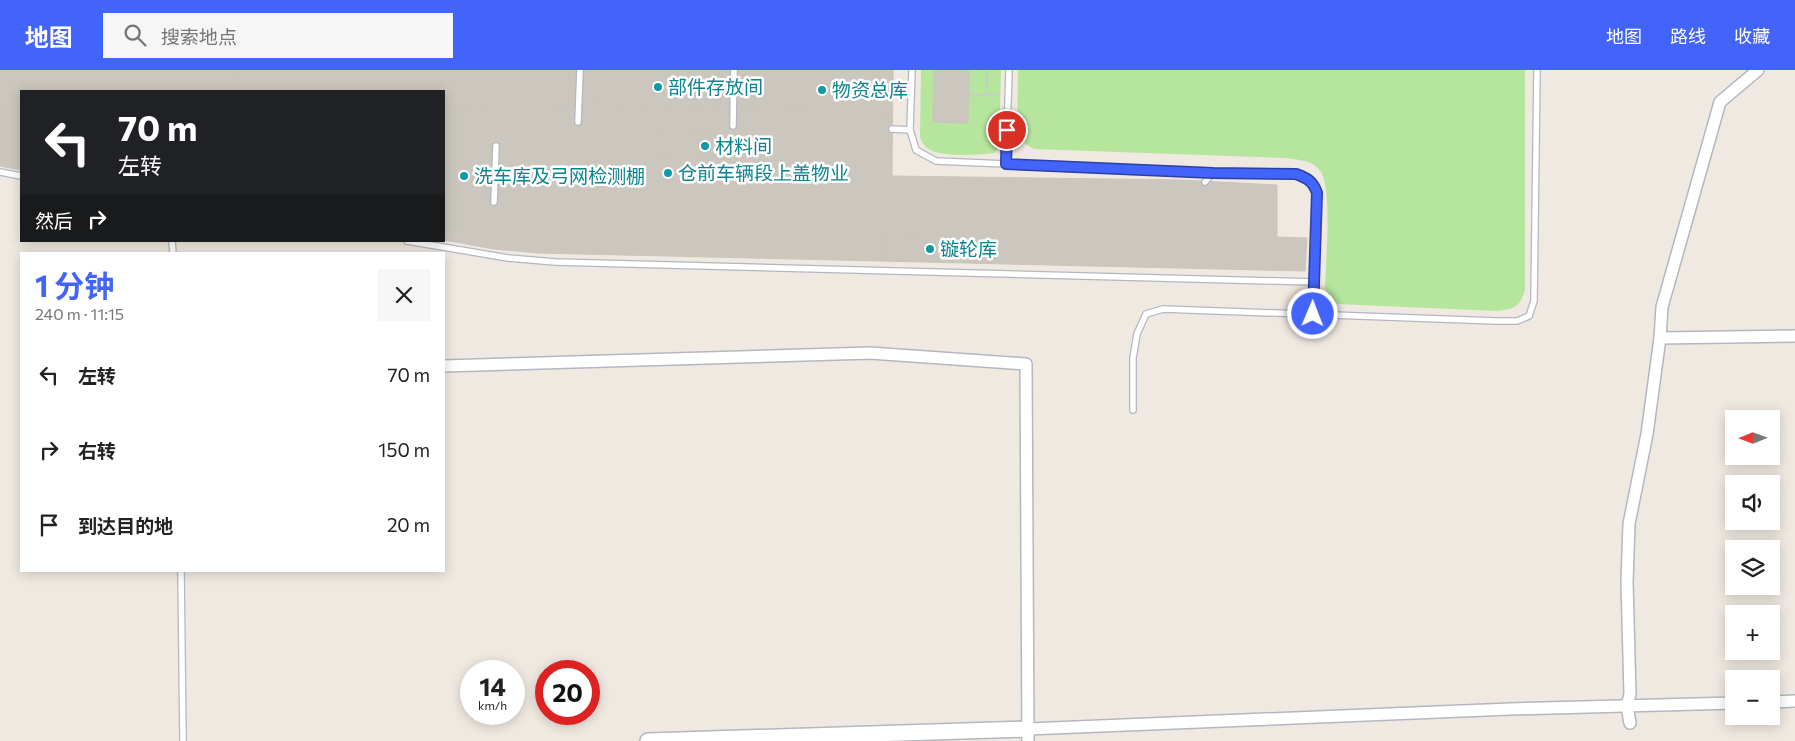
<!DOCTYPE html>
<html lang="zh">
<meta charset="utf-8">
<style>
:root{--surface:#fff;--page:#f6f6f6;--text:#222;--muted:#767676;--accent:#4264fb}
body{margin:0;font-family:Commissioner,"Noto Sans SC",sans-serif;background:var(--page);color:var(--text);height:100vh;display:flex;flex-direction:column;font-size:19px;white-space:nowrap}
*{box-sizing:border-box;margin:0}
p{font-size:16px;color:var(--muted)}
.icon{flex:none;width:28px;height:28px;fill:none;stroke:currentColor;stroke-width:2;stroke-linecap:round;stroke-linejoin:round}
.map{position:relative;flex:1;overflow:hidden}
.sheet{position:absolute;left:20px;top:182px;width:425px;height:320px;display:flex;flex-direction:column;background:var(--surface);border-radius:0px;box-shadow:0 2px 12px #0003}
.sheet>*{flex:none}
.hud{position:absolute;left:20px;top:20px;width:425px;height:152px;border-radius:0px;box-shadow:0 2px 12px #0003;background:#202124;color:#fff;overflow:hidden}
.needle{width:32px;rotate:269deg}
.tools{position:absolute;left:1725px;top:340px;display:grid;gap:10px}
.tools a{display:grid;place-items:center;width:55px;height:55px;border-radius:0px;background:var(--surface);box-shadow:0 2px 12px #0003;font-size:25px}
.speed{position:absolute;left:460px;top:590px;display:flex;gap:10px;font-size:25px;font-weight:700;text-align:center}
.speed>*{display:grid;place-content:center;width:65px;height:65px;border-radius:50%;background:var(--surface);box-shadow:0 2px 12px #0003;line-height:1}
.speed small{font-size:12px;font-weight:400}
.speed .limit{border:8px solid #d22;background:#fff;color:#111}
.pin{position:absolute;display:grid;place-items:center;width:42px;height:42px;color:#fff;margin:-21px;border:2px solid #fff;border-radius:50%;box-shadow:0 1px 5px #0007}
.me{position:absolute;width:55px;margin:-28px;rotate:1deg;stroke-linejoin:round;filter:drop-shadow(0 0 4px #0008)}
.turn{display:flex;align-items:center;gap:18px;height:105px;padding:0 15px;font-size:22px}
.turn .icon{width:65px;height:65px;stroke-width:2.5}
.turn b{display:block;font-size:35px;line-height:42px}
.then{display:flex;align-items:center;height:48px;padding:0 15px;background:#0003;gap:10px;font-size:19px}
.round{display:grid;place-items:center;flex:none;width:52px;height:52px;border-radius:0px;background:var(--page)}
.headline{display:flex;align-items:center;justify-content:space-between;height:85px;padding:0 15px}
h1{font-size:30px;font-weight:700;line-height:38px;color:var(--accent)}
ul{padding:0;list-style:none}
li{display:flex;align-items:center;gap:15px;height:75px;padding:0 15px}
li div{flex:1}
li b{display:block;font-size:19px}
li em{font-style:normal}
header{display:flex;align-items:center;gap:30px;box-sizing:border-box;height:70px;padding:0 25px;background:var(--accent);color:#fff}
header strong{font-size:24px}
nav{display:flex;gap:28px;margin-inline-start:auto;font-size:18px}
.search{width:350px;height:45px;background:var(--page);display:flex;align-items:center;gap:12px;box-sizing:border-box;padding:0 18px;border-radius:0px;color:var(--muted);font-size:19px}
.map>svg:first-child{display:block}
</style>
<header>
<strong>地图</strong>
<div class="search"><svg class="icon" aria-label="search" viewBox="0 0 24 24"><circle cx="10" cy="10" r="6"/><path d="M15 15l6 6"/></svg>搜索地点</div>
<nav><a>地图</a><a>路线</a><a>收藏</a></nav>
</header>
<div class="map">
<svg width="1795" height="671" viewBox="0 0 1795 671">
<rect width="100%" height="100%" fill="#efe9e1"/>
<g fill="#b6e59e">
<path d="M921,0H1001L999,77L994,83C980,85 942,87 930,80C925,77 922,73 920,67Z"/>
<path d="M1018,0H1525V220C1520,237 1514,239 1497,241L1337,234L1330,227L1325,217C1326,194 1332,119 1321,102C1314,90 1298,90 1286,88L1034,79L1018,70L1017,65Z"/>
</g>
<g fill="#cbc7bf" stroke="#cbc5ba">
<path d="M0,0H893L892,106L1180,110L1277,115V167L1307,168L1305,201L538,183L494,179L444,170V21H21V100L0,96Z"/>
<path d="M236,0H569V37L444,36V21H236Z"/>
<path d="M595,0H721L720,39L594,34Z"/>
<path d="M751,0H893L892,43L750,40Z"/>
<path d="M934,0H969L968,53L933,52Z"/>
<path d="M655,64L754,66L756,88L656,86Z"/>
<path d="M444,96L485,98V132L457,131V115H444Z"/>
<path d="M884,166L976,169L975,192L884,190Z"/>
</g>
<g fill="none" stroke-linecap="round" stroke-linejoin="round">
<defs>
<g id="lane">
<path d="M578,52L580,0"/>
<path d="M733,56L734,0"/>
<path d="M892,59L910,60L912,0"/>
<path d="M910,60L916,80L936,91L1213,103"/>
<path d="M1006,94L1009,0"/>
<path d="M0,102L21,106"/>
<path d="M494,132L496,76"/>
<path d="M172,171L173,184"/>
<path d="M407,171L508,188L555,192L1314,212L1317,123C1313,111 1307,108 1296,104L1213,103L1205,112"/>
<path d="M1313,244L1314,212"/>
<path d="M1133,340V288L1137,264L1146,244L1163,239L1496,251H1517L1529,246L1534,231L1537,0"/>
<path d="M181,501L183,671"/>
</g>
<g id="street">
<path d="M1660,268L1795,266"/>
<path d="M444,296L870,283L1026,294L1028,671"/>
<path d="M1771,632L1795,631"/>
<path d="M1630,653L1627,636L1630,624L1627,512L1629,454L1647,364L1660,268L1662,237L1720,32L1758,0"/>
<path d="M1028,659L1510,639L1734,633"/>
</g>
<path id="secondary" d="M648,671L1028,659"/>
</defs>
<use href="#lane" stroke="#b4b7c1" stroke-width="8"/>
<use href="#street" stroke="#b4b7c1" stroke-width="14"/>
<use href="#secondary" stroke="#b4b7c1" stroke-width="18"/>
<g stroke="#c9c9c9" stroke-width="2.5" stroke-dasharray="4 2.5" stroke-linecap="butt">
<path d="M969,25H1000"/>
<path d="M987,25V0"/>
</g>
<use href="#lane" stroke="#fff" stroke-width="5.5"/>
<use href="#street" stroke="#fff" stroke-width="11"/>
<use href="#secondary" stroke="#fff" stroke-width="15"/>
</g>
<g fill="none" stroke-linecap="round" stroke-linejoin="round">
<defs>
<path id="route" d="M1007,60L1006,94L1213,103L1296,104C1307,108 1313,111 1317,123L1313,244"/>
</defs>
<use href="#route" stroke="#2b41a3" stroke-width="12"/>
<use href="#route" stroke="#4264fb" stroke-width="9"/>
</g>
<g fill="#0f9aa8" stroke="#fff" stroke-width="2">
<circle cx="658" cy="17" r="5"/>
<circle cx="822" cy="20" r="5"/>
<circle cx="705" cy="76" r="5"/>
<circle cx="668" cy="103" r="5"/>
<circle cx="464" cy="106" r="5"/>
<circle cx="930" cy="179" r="5"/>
</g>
<g text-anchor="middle" stroke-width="5" stroke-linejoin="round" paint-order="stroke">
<g font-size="19" fill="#0d838f" stroke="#fff" text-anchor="start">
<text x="668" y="24">部件存放间</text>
<text x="832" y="27">物资总库</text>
<text x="715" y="83">材料间</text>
<text x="678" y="110">仓前车辆段上盖物业</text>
<text x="474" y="113">洗车库及弓网检测棚</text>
<text x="940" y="186">镟轮库</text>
</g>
</g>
</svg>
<div class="tools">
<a><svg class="needle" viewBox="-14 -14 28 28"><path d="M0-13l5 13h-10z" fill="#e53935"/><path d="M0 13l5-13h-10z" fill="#767676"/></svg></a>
<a><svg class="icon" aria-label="sound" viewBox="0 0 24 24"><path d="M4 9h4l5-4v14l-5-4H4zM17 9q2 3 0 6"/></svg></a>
<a><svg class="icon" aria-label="layers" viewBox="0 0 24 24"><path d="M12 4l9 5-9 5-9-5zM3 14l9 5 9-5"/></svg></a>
<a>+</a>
<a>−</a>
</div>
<div class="speed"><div>14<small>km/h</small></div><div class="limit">20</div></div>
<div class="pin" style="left:1007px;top:60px;background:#d93025"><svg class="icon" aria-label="arrive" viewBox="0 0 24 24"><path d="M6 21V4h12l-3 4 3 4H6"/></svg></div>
<svg class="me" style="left:1313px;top:244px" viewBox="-20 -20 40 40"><circle r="17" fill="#4264fb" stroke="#fff" stroke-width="3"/><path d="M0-11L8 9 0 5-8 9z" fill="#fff"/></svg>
<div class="hud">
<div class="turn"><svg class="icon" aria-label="left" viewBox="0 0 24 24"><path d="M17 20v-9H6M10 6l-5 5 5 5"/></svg><div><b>70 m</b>左转</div></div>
<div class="then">然后<svg class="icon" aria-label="right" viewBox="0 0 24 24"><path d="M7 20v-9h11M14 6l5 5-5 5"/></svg></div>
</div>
<section class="sheet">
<div class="headline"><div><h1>1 分钟</h1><p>240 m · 11:15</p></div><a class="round"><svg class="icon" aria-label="close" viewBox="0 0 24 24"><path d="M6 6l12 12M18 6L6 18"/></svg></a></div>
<ul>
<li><svg class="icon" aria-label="left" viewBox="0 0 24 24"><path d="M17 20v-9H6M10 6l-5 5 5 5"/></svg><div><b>左转</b></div><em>70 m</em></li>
<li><svg class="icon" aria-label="right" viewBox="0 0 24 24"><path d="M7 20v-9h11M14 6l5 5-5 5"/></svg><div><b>右转</b></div><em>150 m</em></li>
<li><svg class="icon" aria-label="arrive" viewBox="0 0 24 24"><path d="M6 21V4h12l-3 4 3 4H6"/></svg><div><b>到达目的地</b></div><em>20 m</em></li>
</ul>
</section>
</div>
